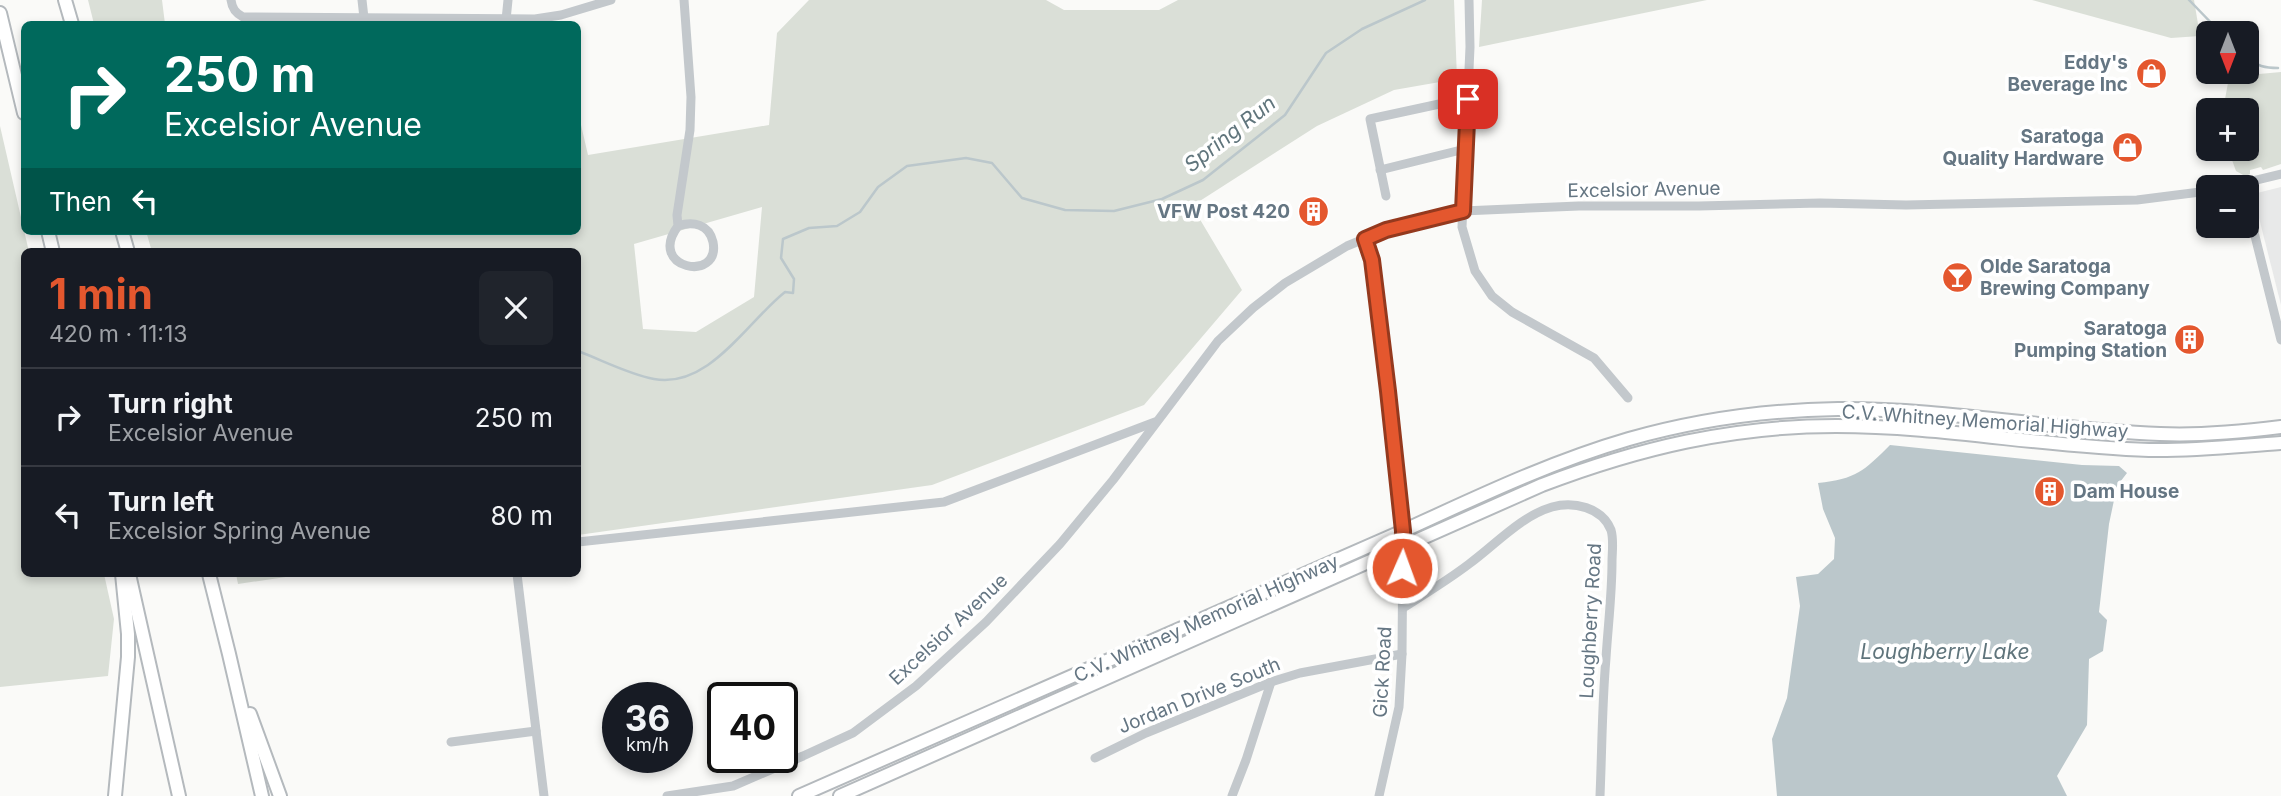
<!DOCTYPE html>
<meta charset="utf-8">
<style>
:root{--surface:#171b24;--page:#20242c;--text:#f1f3f6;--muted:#9ea1a6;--line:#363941;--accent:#e4572e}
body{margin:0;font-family:Inter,sans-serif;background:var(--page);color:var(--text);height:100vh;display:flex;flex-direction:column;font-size:26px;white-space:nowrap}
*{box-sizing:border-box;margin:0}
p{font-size:23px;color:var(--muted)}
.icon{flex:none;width:38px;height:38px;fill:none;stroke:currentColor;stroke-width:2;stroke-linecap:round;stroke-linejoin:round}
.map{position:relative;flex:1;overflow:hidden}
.details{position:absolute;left:21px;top:248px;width:560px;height:329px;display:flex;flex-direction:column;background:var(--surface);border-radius:10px;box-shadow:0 4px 10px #0003}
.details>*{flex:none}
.guide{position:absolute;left:21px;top:21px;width:560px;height:214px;border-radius:10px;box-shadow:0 4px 10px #0003;background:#00695c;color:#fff;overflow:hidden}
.needle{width:46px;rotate:180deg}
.fabs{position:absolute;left:2196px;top:21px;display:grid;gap:14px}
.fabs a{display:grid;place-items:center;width:63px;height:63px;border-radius:10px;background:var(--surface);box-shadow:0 4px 10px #0003;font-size:35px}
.speed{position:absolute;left:602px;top:682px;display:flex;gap:14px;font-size:35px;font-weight:700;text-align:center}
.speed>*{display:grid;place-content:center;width:91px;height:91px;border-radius:50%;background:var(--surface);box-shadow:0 4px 10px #0003;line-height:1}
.speed small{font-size:18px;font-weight:400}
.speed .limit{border:4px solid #111;border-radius:10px;background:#fff;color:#111}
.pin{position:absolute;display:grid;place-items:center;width:60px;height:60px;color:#fff;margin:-30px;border-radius:14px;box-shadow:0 4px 10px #0006}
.me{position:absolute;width:77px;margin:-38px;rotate:2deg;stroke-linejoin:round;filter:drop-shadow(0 0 5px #0008)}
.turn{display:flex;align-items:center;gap:24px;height:147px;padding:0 28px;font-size:32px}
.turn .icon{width:91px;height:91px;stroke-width:2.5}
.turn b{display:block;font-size:49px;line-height:60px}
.then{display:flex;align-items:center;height:66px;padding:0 28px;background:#0003;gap:14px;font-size:26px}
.round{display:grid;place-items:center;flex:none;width:74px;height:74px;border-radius:10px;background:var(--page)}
.overview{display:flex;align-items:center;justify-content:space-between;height:119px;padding:0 28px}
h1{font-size:42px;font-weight:700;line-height:52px;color:var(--accent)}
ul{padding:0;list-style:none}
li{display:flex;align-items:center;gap:21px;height:98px;padding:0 28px;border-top:2px solid var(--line)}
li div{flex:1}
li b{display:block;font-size:26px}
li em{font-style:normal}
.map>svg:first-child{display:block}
</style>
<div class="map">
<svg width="2281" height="796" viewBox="0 0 2281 796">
<rect width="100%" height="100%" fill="#fafaf8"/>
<path fill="#e8e9e9" d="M2281,187V305L2253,194Z"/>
<g fill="#dadfd7" fill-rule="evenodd">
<path d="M88,0H162L165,24H94Z"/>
<path d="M809,0H1046L1064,10H1159L1178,0H1454L1457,79L1394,90L1317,126L1192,206L1242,290L1144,405L932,485L578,535V252H152L146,231H578V112L588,155L769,125L777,33ZM762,207L754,297L696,332L643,329L634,244Z"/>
<path d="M1482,0H1707L1479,47Z"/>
<path d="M2032,0H2194L2200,36L2171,38Z"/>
<path d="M2230,72H2241L2248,75L2281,72V164L2263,170L2261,167L2250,170V174L2245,176L2236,171L2228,149H2247V110H2223Z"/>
<path d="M0,126L29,252H24V574H104L114,619L108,676L0,687Z"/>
<path d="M236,574H306L238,584Z"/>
</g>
<path fill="#bbc7cb" d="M1890,445L2082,465L2119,466L2127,473L2117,486L2109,524L2099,612L2107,620L2103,651L2089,659L2087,725L2057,776L2067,796H1777L1772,739L1787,698L1800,606L1796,577L1818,574L1834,559L1835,538L1823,509L1818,483C1856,479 1864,471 1890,445Z"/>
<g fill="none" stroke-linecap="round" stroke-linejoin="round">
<g stroke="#bbc7cb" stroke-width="2.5">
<path d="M2189,0L2221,33"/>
<path d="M2247,58C2257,66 2265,68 2278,68"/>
<path d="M578,351C602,360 628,374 654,379C709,389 747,322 785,292L793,293L794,279L781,258L783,239L809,228L837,226L860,212L878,187L907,166L966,158L992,163L1022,198L1065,210L1114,211L1162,199L1203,180L1285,115L1326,53L1362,29L1425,0"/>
</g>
<defs>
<g id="highway">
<path d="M65,0L72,24"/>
<path d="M0,13L24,113"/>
<path d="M48,231L53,252"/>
<path d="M122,231L128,252"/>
<path d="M129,574L179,796"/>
<path d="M209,574L229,654L262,796"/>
<path d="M250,714L280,796"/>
<path d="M115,796L128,657V634L122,574"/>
<path d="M799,796L1403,531C1477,497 1550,462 1629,439C1696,420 1767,410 1838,409C1944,408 2053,430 2160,434C2200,436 2241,432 2281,427"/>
<path d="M840,796L1542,485C1639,448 1732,426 1836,426C1941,426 2044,447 2149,450C2193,451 2237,446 2281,443"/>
</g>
</defs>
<use href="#highway" stroke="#b4b9bd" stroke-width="16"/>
<g stroke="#c3c8cc" stroke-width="9">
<path d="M231,0C232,8 235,13 243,17L535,19L561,15L611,0"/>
<path d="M362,0L364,18"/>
<path d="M1469,0L1470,47L1462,227L1475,271L1492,296L1512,312L1594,358L1628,398"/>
<path d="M506,20L508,0"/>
<path d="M1380,170L1465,149"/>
<path d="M2227,187L2281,174"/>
<path d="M1386,196L1370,119L1467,98"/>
<path d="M2247,204L2281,340"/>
<path d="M678,226C693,221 709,224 713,242C721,283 646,269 678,226L677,215L690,130L691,97L684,0"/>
<path d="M1365,239L1372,260L1403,531L1402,654L1399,707L1379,796"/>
<path d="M578,542L944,502L1155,422"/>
<path d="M517,574L544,796"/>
<path d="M1403,608C1425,594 1448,580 1469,564C1495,545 1521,516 1552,507C1573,501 1602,507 1611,530C1614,540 1612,552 1612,562C1612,594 1608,626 1606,658C1602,704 1602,750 1600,796"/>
<path d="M451,742L536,731"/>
<path d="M1095,758L1146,733L1271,682L1300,673L1402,654"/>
<path d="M667,796L733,786L803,756L853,733L916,686L986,622L1060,544L1113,480L1218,341L1253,308L1285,283L1347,246L1386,230L1463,211L1579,206H1699L1820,203L1906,205L2137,200L2208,191"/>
<path d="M1232,796L1246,760L1271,682"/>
</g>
<use href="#highway" stroke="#fff" stroke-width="12"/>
</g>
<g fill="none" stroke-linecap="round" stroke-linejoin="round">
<defs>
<path id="route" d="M1402,568L1403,531L1388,391L1372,260L1365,239L1386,230L1463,211L1468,99"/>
</defs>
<use href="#route" stroke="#94391e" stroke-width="18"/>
<use href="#route" stroke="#e4572e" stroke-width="12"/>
</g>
<defs>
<symbol id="shop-disc" viewBox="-11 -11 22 22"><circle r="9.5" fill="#e4572e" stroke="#fff"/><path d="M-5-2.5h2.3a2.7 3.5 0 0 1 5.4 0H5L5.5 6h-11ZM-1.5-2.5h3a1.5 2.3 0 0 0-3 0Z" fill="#fff"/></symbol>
<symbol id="building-disc" viewBox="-11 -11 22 22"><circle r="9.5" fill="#e4572e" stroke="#fff"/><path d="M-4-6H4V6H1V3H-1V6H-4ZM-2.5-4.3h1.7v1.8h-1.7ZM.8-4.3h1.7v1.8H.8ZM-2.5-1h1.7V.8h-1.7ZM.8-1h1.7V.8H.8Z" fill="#fff"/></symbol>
<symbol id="bar-disc" viewBox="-11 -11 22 22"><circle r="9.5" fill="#e4572e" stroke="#fff"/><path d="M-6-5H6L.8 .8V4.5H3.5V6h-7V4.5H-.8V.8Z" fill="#fff"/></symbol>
</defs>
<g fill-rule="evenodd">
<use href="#shop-disc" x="2134" y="56" width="35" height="35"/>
<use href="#shop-disc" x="2110" y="130" width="35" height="35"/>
<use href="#building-disc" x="1296" y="194" width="35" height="35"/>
<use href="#bar-disc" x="1940" y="260" width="35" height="35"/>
<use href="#building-disc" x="2172" y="322" width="35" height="35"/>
<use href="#building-disc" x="2032" y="474" width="35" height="35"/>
</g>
<g text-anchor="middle" stroke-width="7" stroke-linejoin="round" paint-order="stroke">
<g font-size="19" font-weight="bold" fill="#657683" stroke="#fff" text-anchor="end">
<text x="2128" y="69">Eddy's<tspan x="2128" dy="22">Beverage Inc</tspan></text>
<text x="2104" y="143">Saratoga<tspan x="2104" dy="22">Quality Hardware</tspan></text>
<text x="1290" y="218">VFW Post 420</text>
<text x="1980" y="273" text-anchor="start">Olde Saratoga<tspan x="1980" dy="22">Brewing Company</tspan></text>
<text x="2167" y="335">Saratoga<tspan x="2167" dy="22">Pumping Station</tspan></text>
<text x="2073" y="498" text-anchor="start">Dam House</text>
</g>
<g font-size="19" fill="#657683" stroke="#fff">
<text transform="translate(1644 189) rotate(-1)" y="7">Excelsior Avenue</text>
<text transform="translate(1985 421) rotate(4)" y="7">C.V. Whitney Memorial Highway</text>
<text transform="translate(1206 618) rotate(-24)" y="7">C.V. Whitney Memorial Highway</text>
<text transform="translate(1590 621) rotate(-87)" y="7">Loughberry Road</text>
<text transform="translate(948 629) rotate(-43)" y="7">Excelsior Avenue</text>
<text transform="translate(1382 672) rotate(-87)" y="7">Gick Road</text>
<text transform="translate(1199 695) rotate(-22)" y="7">Jordan Drive South</text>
</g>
<g font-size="21" font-style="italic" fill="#60757c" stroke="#fff">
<text transform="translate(1230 134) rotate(-38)" y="7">Spring Run</text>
<text x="1945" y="659">Loughberry Lake</text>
</g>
</g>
</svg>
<div class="fabs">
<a><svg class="needle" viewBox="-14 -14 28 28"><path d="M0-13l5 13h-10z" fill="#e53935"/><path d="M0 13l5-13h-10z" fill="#9ea1a6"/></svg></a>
<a>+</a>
<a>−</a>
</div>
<div class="speed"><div>36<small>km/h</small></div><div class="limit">40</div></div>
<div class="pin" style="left:1468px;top:99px;background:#d93025"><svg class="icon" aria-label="arrive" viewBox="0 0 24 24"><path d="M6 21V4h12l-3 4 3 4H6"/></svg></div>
<svg class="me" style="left:1402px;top:568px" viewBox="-20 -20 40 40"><circle r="17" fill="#e4572e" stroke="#fff" stroke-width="3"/><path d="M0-11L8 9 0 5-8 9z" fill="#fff"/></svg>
<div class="guide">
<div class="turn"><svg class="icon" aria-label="right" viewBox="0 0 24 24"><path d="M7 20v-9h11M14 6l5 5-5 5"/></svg><div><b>250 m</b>Excelsior Avenue</div></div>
<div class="then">Then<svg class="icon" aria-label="left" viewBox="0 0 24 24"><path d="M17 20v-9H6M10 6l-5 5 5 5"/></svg></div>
</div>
<section class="details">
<div class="overview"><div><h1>1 min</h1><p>420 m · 11:13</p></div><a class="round"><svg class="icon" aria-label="close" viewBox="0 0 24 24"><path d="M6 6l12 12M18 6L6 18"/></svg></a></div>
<ul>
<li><svg class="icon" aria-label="right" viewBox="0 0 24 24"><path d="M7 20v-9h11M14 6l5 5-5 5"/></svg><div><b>Turn right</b><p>Excelsior Avenue</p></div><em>250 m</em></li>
<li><svg class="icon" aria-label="left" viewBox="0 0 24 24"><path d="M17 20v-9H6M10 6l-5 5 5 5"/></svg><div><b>Turn left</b><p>Excelsior Spring Avenue</p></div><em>80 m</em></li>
</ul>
</section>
</div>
